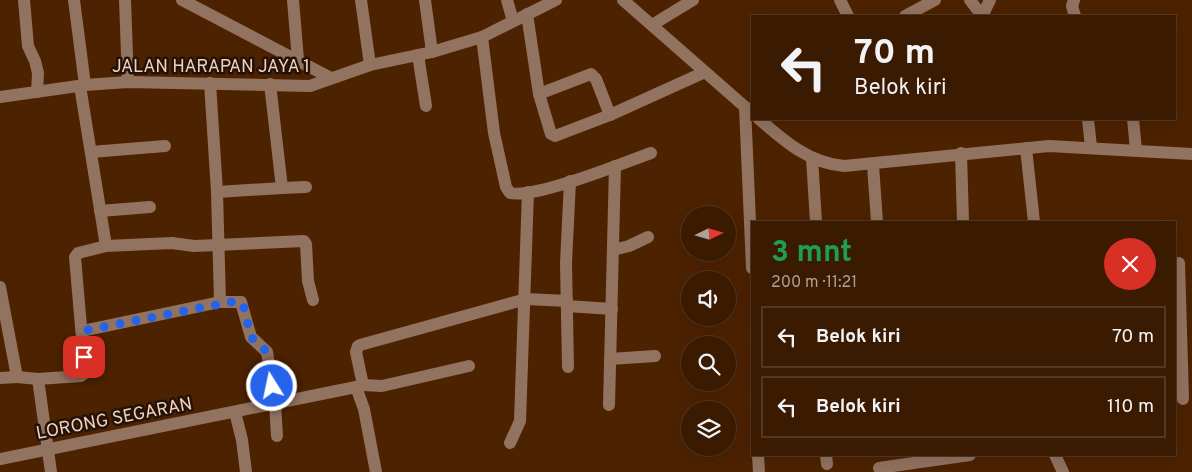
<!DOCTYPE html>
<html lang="id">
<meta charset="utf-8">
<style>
:root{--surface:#3a1a00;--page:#41230a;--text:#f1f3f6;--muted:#aba199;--line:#543822}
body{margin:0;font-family:Overpass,sans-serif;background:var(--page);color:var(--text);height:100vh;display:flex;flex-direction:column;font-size:19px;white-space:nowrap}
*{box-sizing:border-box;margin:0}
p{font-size:16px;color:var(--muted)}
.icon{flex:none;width:28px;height:28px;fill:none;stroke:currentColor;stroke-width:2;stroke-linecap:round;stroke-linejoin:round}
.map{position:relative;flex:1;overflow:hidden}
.side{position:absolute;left:751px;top:221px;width:425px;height:235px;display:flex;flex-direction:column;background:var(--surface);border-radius:0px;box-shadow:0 5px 20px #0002,0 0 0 1px var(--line)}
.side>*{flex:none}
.hud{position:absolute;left:751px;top:15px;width:425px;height:105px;border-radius:0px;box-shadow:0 5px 20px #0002,0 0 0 1px var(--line);background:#3a1a00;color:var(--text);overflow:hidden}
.needle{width:32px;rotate:85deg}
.buttons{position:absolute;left:681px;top:206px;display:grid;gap:10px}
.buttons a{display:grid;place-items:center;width:55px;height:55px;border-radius:50%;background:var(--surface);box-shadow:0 5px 20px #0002,0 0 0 1px var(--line);font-size:25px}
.pin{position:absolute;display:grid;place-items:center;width:42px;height:42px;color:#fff;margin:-21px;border-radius:10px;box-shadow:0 2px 8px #0006}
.me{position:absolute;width:55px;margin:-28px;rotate:350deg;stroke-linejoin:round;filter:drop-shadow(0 0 4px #0008)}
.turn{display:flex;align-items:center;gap:18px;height:105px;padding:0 20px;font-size:22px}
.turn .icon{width:65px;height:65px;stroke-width:2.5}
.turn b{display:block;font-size:35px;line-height:42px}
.round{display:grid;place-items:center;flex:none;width:52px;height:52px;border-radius:26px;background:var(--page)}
.summary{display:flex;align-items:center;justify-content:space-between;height:85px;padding:0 20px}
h1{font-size:30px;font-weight:700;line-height:38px;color:#1e9e55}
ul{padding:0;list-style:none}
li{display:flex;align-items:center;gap:15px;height:62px;margin:0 10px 8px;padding:0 10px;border:2px solid var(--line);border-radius:0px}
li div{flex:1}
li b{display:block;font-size:19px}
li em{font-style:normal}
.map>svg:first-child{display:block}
</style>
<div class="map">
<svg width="1192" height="472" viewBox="0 0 1192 472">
<rect width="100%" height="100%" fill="#4d2200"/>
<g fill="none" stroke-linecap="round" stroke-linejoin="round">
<g stroke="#927360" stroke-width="12">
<path d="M24,0L28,46L35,61L38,73L37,92"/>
<path d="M74,0L85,85"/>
<path d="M125,0L128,82"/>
<path d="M182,0L331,78"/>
<path d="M293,0L298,60"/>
<path d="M361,0L370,65"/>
<path d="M425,0L432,52"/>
<path d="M507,0L513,21"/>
<path d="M623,0L752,113"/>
<path d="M840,0L848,16"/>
<path d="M970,0L982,16"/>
<path d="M1074,0L1072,6L1075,16"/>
<path d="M527,14L539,94L551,134L555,136L610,115L705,72"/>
<path d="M905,16L935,0"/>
<path d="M982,16L990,0"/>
<path d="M652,25L693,0"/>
<path d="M482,37L494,133L506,187L510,193C535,199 623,163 651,153"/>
<path d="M418,55L426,106"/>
<path d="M210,83L217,192L220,302"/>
<path d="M539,94L591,74L596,79L610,115"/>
<path d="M0,97L85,85L128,82L310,86L370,65L432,52L482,37L556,0"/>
<path d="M745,107L752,268"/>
<path d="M759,119C784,141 809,163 844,166L1049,146L1192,154"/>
<path d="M1088,119L1091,147"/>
<path d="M1133,119L1136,150"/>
<path d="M1026,148L1034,222"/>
<path d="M91,152L165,146"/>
<path d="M961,153L963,222"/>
<path d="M812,158L816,222"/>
<path d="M873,165L877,222"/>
<path d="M282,188L306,187"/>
<path d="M217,192L282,188L270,84"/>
<path d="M100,211L150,207"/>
<path d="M106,246L172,243L194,246L304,241L306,244L308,281L313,300"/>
<path d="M613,250L629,246L648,237"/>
<path d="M1179,263L1183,399"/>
<path d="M0,287L17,377L0,378"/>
<path d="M567,306L612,309"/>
<path d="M82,331L220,302H241L251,337L267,352L275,403L277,436"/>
<path d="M610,359L655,356"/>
<path d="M568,367L566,263L570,181"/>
<path d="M17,377L38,379L81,376L85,373L75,257L78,253L106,246L80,86"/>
<path d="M38,379L51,472"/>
<path d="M363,385L382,386L469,366"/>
<path d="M356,387L364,409L376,472"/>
<path d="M609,405L615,166"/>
<path d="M235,412L242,440L246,472"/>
<path d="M510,443L520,421L528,192"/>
<path d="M758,455L759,472"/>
<path d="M826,455L827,464"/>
<path d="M1055,455L1063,472"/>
<path d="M0,459L356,387L363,385L356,352L358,346L360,345L526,299L567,301"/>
<path d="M879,468L970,455"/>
</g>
</g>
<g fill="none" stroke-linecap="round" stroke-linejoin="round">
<path stroke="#2563eb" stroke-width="9" stroke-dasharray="0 16.2" d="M84,357L82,331L236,301L243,304L251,337L267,352L272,386"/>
</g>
<g text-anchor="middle" stroke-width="5" stroke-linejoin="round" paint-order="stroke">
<g font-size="18" fill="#efd2c2" stroke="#251206">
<text x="211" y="72">JALAN HARAPAN JAYA 1</text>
<text transform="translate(114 418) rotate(-11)" y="6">LORONG SEGARAN</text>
</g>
</g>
</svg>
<div class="buttons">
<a><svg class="needle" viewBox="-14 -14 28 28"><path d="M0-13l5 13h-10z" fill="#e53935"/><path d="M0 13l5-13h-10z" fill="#aba199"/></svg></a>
<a><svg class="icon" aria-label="sound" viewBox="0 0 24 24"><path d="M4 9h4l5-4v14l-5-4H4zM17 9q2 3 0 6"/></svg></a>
<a><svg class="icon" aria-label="search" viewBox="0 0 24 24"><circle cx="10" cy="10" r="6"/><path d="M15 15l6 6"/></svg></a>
<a><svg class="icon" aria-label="layers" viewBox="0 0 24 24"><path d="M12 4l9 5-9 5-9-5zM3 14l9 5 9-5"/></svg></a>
</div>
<div class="pin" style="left:84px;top:357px;background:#d93025"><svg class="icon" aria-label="arrive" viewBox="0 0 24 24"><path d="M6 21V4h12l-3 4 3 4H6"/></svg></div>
<svg class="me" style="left:272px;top:386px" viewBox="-20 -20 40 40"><circle r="17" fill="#2563eb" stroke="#fff" stroke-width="3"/><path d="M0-11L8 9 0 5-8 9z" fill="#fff"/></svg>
<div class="hud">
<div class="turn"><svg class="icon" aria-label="left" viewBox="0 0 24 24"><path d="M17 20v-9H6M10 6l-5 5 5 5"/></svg><div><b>70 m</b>Belok kiri</div></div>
</div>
<section class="side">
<div class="summary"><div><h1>3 mnt</h1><p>200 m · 11:21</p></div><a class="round" style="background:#d93025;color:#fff"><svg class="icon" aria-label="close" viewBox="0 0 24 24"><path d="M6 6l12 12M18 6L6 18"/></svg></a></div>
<ul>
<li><svg class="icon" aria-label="left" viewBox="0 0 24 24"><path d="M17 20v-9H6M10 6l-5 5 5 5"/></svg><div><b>Belok kiri</b></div><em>70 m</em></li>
<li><svg class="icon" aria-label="left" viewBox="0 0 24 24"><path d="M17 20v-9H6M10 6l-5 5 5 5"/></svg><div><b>Belok kiri</b></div><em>110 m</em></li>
</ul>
</section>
</div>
